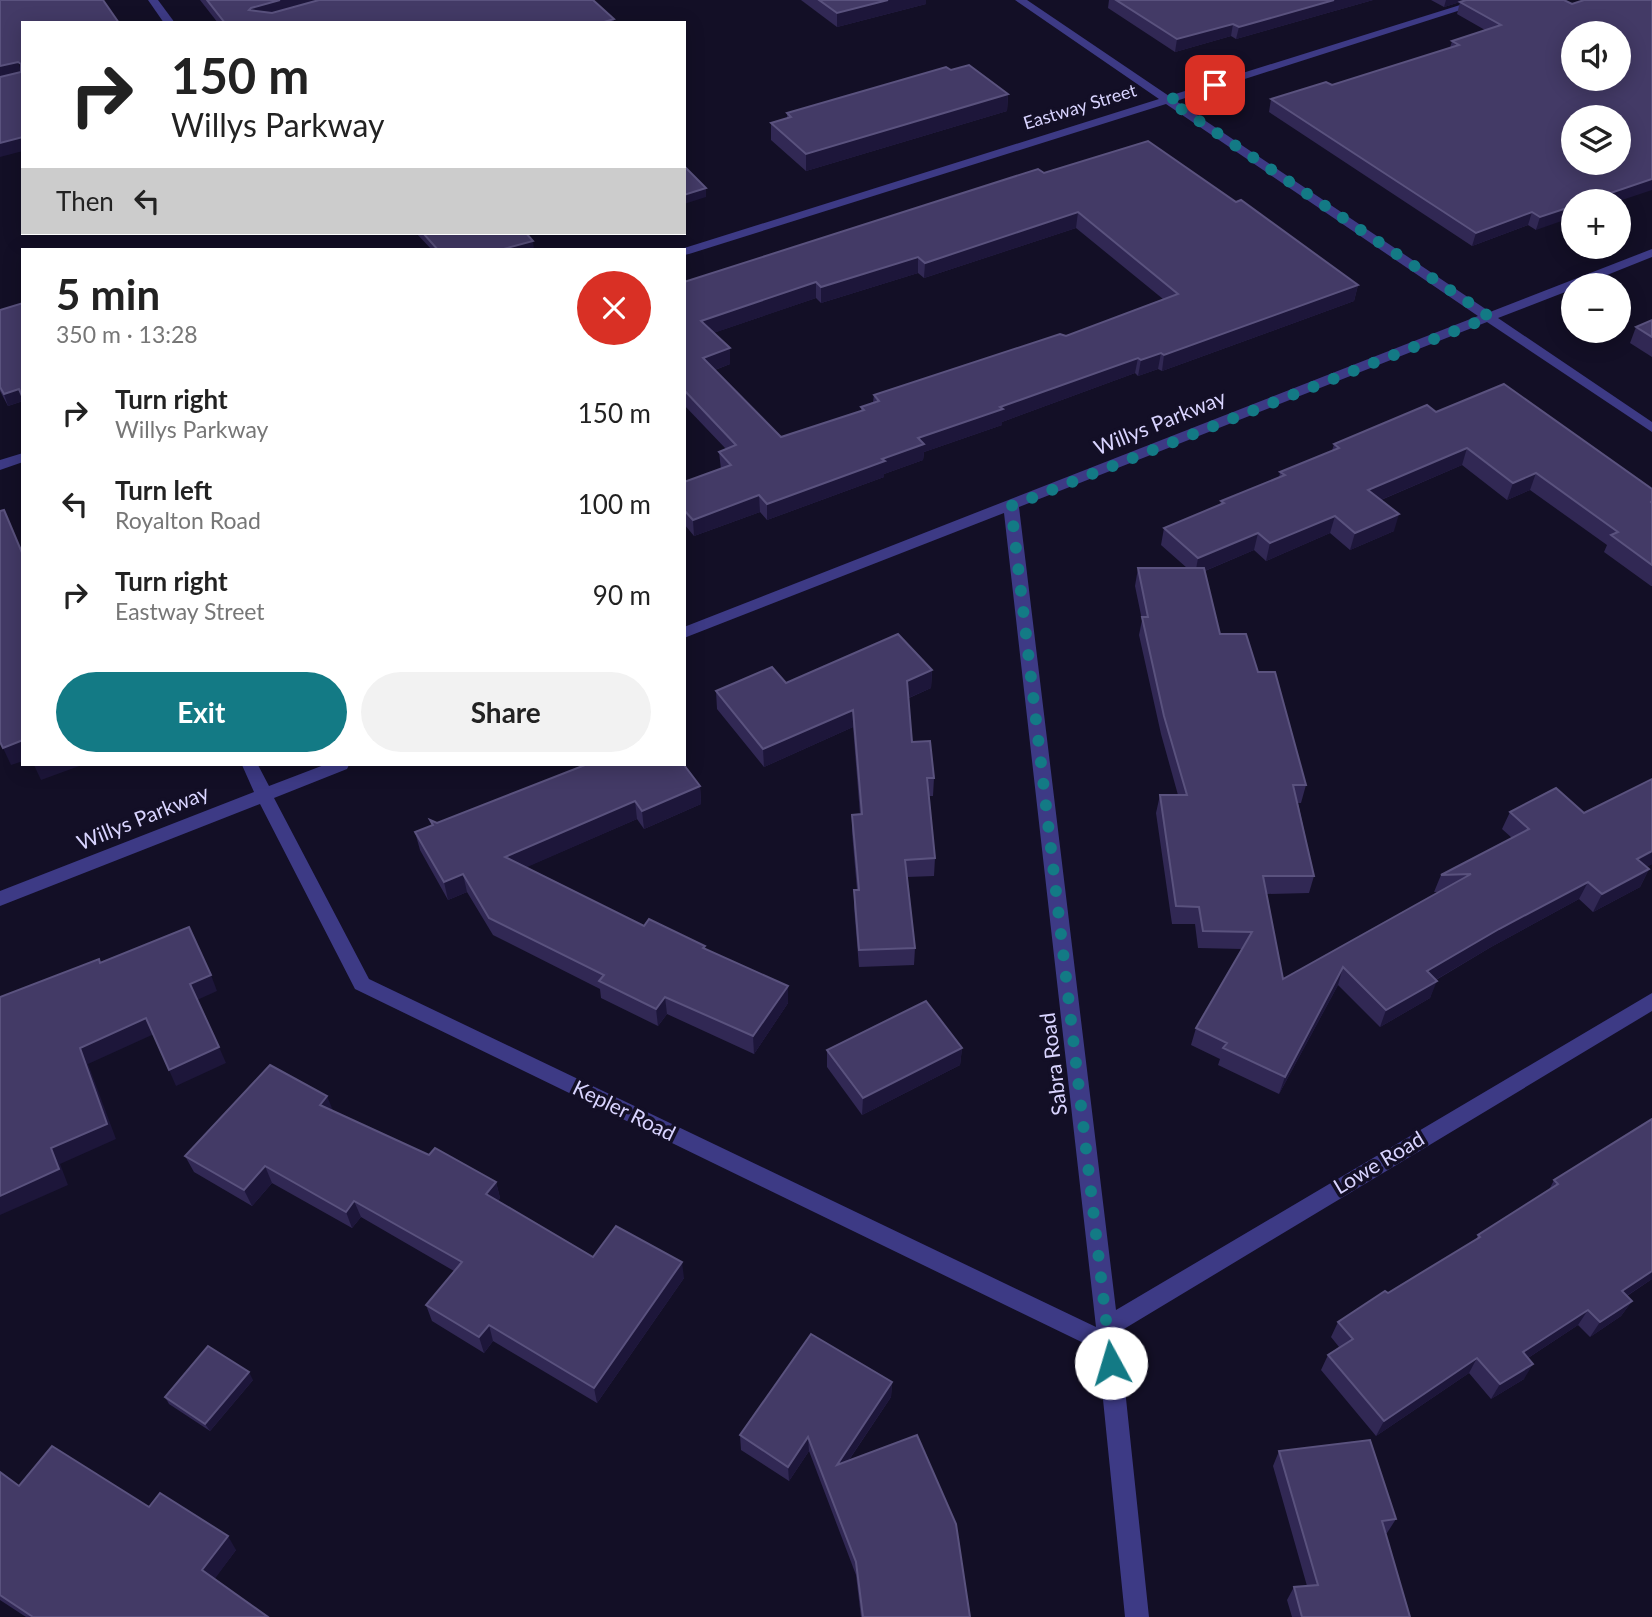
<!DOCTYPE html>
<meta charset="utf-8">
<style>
:root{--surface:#fff;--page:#f2f2f2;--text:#222;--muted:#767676;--accent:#137a85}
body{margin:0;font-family:Lato,sans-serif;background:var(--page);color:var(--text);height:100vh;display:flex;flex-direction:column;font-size:26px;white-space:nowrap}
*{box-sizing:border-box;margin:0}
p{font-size:23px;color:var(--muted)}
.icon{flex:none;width:38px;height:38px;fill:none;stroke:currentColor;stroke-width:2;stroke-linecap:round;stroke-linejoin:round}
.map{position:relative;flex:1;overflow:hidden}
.side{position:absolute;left:21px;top:248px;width:665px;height:518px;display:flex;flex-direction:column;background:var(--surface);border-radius:0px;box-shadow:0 4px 18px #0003}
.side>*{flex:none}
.guide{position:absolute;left:21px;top:21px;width:665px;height:214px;border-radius:0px;box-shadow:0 4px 18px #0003;background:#fff;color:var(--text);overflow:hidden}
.controls{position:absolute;left:1561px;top:21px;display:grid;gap:14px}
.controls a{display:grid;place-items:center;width:70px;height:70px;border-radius:50%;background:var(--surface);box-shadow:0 4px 18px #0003;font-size:35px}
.pin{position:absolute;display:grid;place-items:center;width:60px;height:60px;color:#fff;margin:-30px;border-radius:14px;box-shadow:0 4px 10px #0006}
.me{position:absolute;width:77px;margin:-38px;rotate:354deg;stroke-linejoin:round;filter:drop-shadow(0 0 5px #0008)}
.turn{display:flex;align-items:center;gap:24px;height:147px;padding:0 35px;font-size:32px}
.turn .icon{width:91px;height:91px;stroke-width:2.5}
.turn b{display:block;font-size:49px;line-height:60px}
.then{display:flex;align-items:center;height:66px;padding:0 35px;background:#0003;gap:14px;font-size:26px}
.round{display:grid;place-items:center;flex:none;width:74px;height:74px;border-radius:37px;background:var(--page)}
.headline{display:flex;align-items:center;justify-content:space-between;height:119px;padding:0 35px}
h1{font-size:42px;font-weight:700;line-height:52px}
.cta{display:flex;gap:14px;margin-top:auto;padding:14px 35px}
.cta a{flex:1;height:80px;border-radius:42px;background:var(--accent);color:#fff;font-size:28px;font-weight:700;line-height:80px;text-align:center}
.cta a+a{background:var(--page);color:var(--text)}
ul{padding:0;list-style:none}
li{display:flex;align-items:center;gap:21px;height:91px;padding:0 35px}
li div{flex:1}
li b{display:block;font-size:26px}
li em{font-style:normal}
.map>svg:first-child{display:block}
</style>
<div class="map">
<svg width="1652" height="1617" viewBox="0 0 1652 1617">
<rect width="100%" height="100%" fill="#130f26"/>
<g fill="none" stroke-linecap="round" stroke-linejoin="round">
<g fill="#3d3a85" fill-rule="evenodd">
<path d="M148,0H158L175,23H164Z"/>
<path d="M1015,0H1027L1169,96L1476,0H1492L1176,101L1490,312L1652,249V257L1582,285H1573V289L1498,318L1652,422V432L1487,322L1019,507L1116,1310L1652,993V1011L1119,1332L1149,1617H1125L1098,1350L355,989L260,804L0,906V891L254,792L242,765H258L269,786L324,765H349L347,769L274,798L369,979L1096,1327L1004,513L684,638V627L1478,316L1166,104L689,254L684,255V250H678L1159,99Z"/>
<path d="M23,453V462L0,470V460Z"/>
</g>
</g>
<g fill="#312854" fill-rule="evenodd">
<path d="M200,0H593L614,23H218Z"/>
<path d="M801,0H926V4L837,27Z"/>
<path d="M1109,0H1373L1236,39L1231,36L1175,52L1108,8Z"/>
<path d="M1431,0H1564L1572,4L1652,0L1536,230L1528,225L1472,246L1269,112L1271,99L1332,85L1450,48L1452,41L1485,30L1457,14L1460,2L1444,7Z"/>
<path d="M951,70L1008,94L1007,111L806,171L771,140V123L787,118V113Z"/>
<path d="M1044,173L1236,202L1358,285L1354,301L1162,371L1158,369L1138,376L1135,373L1002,422V425L924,452L923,460L884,474V477L767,520L760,512L694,536L684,524V482L721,469L719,452L726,449L684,405V282ZM1076,228L1163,299L1066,336L874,395L873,402L861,407V411L781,437L715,370L730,364L713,333L816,298L821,303L918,273L924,278Z"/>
<path d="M416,233H526L534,250H432Z"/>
<path d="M23,303V401L8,406L0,391V310Z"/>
<path d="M1652,320V357L1630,343L1636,327Z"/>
<path d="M1436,412L1652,489V586H1651L1604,552L1607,545L1530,490L1507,500L1462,465L1381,500L1394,531L1350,550L1330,533L1266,561L1254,550L1205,571L1220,634L1258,672L1306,785L1301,803H1298L1314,876L1309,893L1266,894L1283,979L1439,892H1434L1441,875L1512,838L1502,829L1510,812L1584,813L1652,864L1646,867L1649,869L1640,887L1593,912L1579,899L1491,947L1436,980L1430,998L1380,1027L1338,985L1279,1094L1218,1065L1220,1059L1191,1045L1196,1028L1242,949L1198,948L1195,924H1172L1156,813L1160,795H1178L1161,734L1139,635L1142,620L1135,586L1138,568H1187L1161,545L1164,528L1220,505L1221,501L1279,478L1280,472L1332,451L1334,444Z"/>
<path d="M932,670L931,688L909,698L912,742L934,778L933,796H929L935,858L934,876L907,877L915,948L914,965L859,967L854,907V890H857L852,832V815L860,814L853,727L764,767L717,709L716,691L786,683Z"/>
<path d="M700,786L701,804L644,829L637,819L526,867L644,926L705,949L788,1003L754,1054L667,1014L658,1026L601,998L600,989L493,935L467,892L448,900L420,850L415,832L432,826L430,820L437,823Z"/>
<path d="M962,1048L960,1065L862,1115L827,1067V1050Z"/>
<path d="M333,1111L429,1155L496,1182L500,1198L498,1201L593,1257L684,1278L597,1403L493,1341L484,1353L432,1321L426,1305L454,1271L361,1217L352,1228L272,1183L252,1206L194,1172L185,1156Z"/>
<path d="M1652,1119V1279L1627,1296L1632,1301L1621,1316L1590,1337L1578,1325L1528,1358L1524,1379L1491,1399L1469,1373L1376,1436L1321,1370L1328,1355L1339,1347L1331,1337L1338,1322L1476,1240L1478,1235L1549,1190L1554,1180Z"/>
<path d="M253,1380L210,1431L169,1404L165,1397Z"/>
<path d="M892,1382L891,1397L849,1460L970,1617H861L856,1575L809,1451L789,1481L741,1450L740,1435Z"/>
<path d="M1279,1451L1396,1519L1387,1533H1385L1410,1617H1292L1287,1600L1294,1587L1307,1586L1273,1466Z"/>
<path d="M0,1472L19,1486L149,1507L236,1550L214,1579L268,1617H26L0,1600Z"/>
</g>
<g fill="#1d163a">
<path d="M280,0H331L254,20L249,10L251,8Z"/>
<path d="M888,0H926V4L837,27V13Z"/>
<path d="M1334,0H1373L1236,39L1239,27Z"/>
<path d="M1446,0H1467L1444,7Z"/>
<path d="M614,19V23H601Z"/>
<path d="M1233,24L1231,36L1175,52L1177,39Z"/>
<path d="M18,62L22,74L0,79V66Z"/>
<path d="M1008,94L1007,111L806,171V154Z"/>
<path d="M23,137V151L0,157V143Z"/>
<path d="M1652,179V190L1619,201H1587Z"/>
<path d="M706,188V197L684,204V195Z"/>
<path d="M1573,206V217L1536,230L1540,217Z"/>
<path d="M1078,212L1076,228L924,278L925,263Z"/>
<path d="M1532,212L1528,225L1472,246L1476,233Z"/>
<path d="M533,241L534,250H500Z"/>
<path d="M918,257V273L821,303V287Z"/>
<path d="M816,282V298L702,337L701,321Z"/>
<path d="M1358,285L1354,301L1162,371L1164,355Z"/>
<path d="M730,348V364L704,374L703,358Z"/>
<path d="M1161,353L1158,369L1138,376L1141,360Z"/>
<path d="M1138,358L1135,373L1002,422V425L924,452L923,460L884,474V477L767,520V504L882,459L918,438L1000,407Z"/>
<path d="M19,389L23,401L8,406L4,394Z"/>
<path d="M1467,448L1462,465L1364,507L1368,490Z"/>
<path d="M1536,473L1530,490L1507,500L1513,483Z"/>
<path d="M759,495L760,512L694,536L693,520Z"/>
<path d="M1399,514L1394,531L1350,550L1355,533Z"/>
<path d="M1335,516L1330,533L1266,561L1270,543Z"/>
<path d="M1258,533L1254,550L1195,575L1198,558Z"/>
<path d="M932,670L931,688L906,699L907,681Z"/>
<path d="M853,710V727L764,767L763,749Z"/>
<path d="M23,740V761L11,765L3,748Z"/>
<path d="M34,765H82L41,780Z"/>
<path d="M700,786L701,804L644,829L642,811Z"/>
<path d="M635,801L637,819L509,875L505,857Z"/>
<path d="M1652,851V864L1628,877L1637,859Z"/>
<path d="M1649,869L1640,887L1593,912L1602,894Z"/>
<path d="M463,874L467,892L448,900L444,882Z"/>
<path d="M1588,882L1579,899L1491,947L1420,989L1427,971L1499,929Z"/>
<path d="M1343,967L1338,985L1279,1094L1285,1077Z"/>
<path d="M211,975L217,991L197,1000L190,984Z"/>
<path d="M1437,981L1430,998L1380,1027L1386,1010Z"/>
<path d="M788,986V1003L754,1054L753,1036Z"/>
<path d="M665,997L667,1014L658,1026L656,1009Z"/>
<path d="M146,1018L154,1034L88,1064L116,1139L60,1164L68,1185L0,1215V1196L51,1148L80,1048Z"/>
<path d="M219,1047L226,1063L176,1086L169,1070Z"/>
<path d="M962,1048L960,1065L862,1115L863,1098Z"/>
<path d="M327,1096L334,1113L320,1105Z"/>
<path d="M265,1166L272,1183L252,1206L244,1190Z"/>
<path d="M496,1182L500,1198L490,1211L486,1194Z"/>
<path d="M354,1201L361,1217L352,1228L346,1212Z"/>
<path d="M682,1262L684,1278L597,1403L594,1388Z"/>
<path d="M1652,1271V1279L1611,1306L1622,1291Z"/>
<path d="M1632,1301L1621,1316L1590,1337L1600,1322Z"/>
<path d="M1588,1310L1578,1325L1514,1367L1523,1352Z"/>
<path d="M489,1325L493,1341L484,1353L479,1337Z"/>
<path d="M1477,1358L1469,1373L1376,1436L1384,1421Z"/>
<path d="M1533,1364L1524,1379L1491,1399L1500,1384Z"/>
<path d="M249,1372L253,1380L210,1431L205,1424Z"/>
<path d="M892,1382L891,1397L836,1479L837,1465Z"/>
<path d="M808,1437L809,1451L789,1481L788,1467Z"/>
<path d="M228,1536L236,1550L211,1584L202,1570Z"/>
</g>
<g fill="#433a66" stroke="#5a527e" stroke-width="2" fill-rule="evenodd">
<path d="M0,0H103L119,23H23V137L0,143V77L21,72V64L18,62L0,66Z"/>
<path d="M207,0H280L251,8L249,10L272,13L319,0H593L614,19L601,23H225Z"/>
<path d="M819,0H888L837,13Z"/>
<path d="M1116,0H1334L1239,27L1233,24L1177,39Z"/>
<path d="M1466,0H1564L1572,4L1584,0H1652V179L1587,201H1573V206L1540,217L1532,212L1476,233L1271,99L1326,82L1332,85L1459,45L1452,41L1501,25L1460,2ZM1573,33H1619V79H1573ZM1573,117H1619V163H1573Z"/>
<path d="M969,65L1008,94L806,154L771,123L791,117L787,113L946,67L951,70Z"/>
<path d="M1148,141L1236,202L1241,200L1358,285L1164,355L1161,353L1141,360L1138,358L1000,407L1003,409L918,438L924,444L882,459L885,461L767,504L759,495L693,520L684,510V482L731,465L719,452L736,445L684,390V282L1038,169L1044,173ZM1078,212L1178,294L1066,336L1060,334L874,395L879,401L861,407L864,410L781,437L703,358L730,348L701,321L816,282L821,287L918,257L925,263Z"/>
<path d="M684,166L706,188L684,195Z"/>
<path d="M423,233H526L533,241L500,250H438Z"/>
<path d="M23,303V396H22L19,389L4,394L0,387V310Z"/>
<path d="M1652,320V337L1636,327Z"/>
<path d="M1504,384L1652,489V501L1651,502L1652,503V565L1611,535L1618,532L1536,473L1513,483L1467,448L1368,490L1399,514L1355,533L1335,516L1270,543L1258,533L1198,558L1164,528L1224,503L1221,501L1285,475L1280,472L1339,448L1334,444L1427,405L1436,412Z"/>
<path d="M4,510L23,555V740L3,748L0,742V511Z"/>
<path d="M1138,568H1204L1220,634H1246L1258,672H1275L1306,785H1293L1314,876H1263L1283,979L1471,874L1441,875L1529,829L1510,812L1556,788L1584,813L1652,779V851L1637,859L1649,869L1602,894L1588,882L1499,929L1427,971L1437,981L1386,1010L1343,967L1285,1077L1223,1048L1227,1043L1196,1028L1252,932L1203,931L1199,907L1176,906L1160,795H1187L1164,716L1142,617H1148Z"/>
<path d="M898,634L932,670L907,681L912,742L930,741L934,778H927L935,858L905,860L915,948L859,950L854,890H859L852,815L862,814L853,710L763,749L716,691L772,667L786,683Z"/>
<path d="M585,765H684L700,786L642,811L635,801L505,857L644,926L649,919L705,946L703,948L788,986L753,1036L665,997L656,1009L599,981L604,975L489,918L463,874L444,882L415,832L433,825L430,820L437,823Z"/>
<path d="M189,927L211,975L190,984L219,1047L169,1070L146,1018L80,1048L107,1124L51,1148L59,1169L0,1196V997L99,959L100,963Z"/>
<path d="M926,1001L962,1048L863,1098L827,1050Z"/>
<path d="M270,1065L327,1096L320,1105L429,1155L435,1148L496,1182L486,1194L593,1257L616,1226L682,1262L594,1388L489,1325L479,1337L426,1305L462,1262L354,1201L346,1212L265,1166L244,1190L185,1156Z"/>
<path d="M1652,1119V1271L1622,1291L1632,1301L1600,1322L1588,1310L1523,1352L1533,1364L1500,1384L1477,1358L1384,1421L1328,1355L1353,1339L1338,1322L1385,1291L1388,1293L1480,1237L1478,1235L1558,1184L1554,1180Z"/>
<path d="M811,1334L892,1382L837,1465L917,1435L956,1524L970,1617H863L856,1562L808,1437L788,1467L740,1435Z"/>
<path d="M208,1346L249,1372L205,1424L165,1397Z"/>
<path d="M1370,1440L1396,1519L1382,1521L1410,1617H1302L1294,1587L1318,1585L1279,1451Z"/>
<path d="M52,1446L149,1507L160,1493L228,1536L202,1570L268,1617H33L0,1595V1472L19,1486Z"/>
</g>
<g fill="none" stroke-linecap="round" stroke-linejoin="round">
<path stroke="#137a85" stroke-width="12" stroke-dasharray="0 21.6" d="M1111,1363L1011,506L1490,317L1168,100L1215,85"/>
</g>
<g text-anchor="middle" stroke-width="7" stroke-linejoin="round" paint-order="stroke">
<g font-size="18" fill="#d9d4ff" stroke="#130f26">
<text transform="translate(1080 107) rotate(-17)" y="6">Eastway Street</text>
</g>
<g font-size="21" fill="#d9d4ff" stroke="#130f26">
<text transform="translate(1160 423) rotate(-22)" y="7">Willys Parkway</text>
<text transform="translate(143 818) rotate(-22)" y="7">Willys Parkway</text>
<text transform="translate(1054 1064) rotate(-97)" y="7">Sabra Road</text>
<text transform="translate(624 1111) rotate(26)" y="7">Kepler Road</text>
<text transform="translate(1379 1163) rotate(-31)" y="7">Lowe Road</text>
</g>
</g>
</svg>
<div class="controls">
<a><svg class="icon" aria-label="sound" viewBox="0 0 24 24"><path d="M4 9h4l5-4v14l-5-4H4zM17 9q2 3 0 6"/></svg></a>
<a><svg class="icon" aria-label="layers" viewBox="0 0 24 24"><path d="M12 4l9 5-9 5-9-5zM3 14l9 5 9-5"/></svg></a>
<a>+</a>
<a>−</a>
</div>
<div class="pin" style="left:1215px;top:85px;background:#d93025"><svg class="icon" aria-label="arrive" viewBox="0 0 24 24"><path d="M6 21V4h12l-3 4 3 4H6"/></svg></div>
<svg class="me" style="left:1111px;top:1363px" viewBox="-20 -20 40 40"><circle r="19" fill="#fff"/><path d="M0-13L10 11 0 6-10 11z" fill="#137a85"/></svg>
<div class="guide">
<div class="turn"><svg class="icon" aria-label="right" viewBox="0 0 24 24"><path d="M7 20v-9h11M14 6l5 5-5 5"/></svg><div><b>150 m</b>Willys Parkway</div></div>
<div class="then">Then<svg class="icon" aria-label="left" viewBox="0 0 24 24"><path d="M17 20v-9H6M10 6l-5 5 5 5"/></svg></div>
</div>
<section class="side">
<div class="headline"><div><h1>5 min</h1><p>350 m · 13:28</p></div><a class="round" style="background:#d93025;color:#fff"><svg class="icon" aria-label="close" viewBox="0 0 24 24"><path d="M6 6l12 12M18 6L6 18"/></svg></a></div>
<ul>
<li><svg class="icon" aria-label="right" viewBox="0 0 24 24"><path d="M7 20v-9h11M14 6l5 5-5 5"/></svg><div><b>Turn right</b><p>Willys Parkway</p></div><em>150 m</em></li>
<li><svg class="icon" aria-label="left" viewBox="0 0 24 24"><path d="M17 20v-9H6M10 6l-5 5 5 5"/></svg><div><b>Turn left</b><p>Royalton Road</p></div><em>100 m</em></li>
<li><svg class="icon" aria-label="right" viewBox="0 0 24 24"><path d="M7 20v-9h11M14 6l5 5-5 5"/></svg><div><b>Turn right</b><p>Eastway Street</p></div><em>90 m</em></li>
</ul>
<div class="cta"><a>Exit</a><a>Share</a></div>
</section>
</div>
